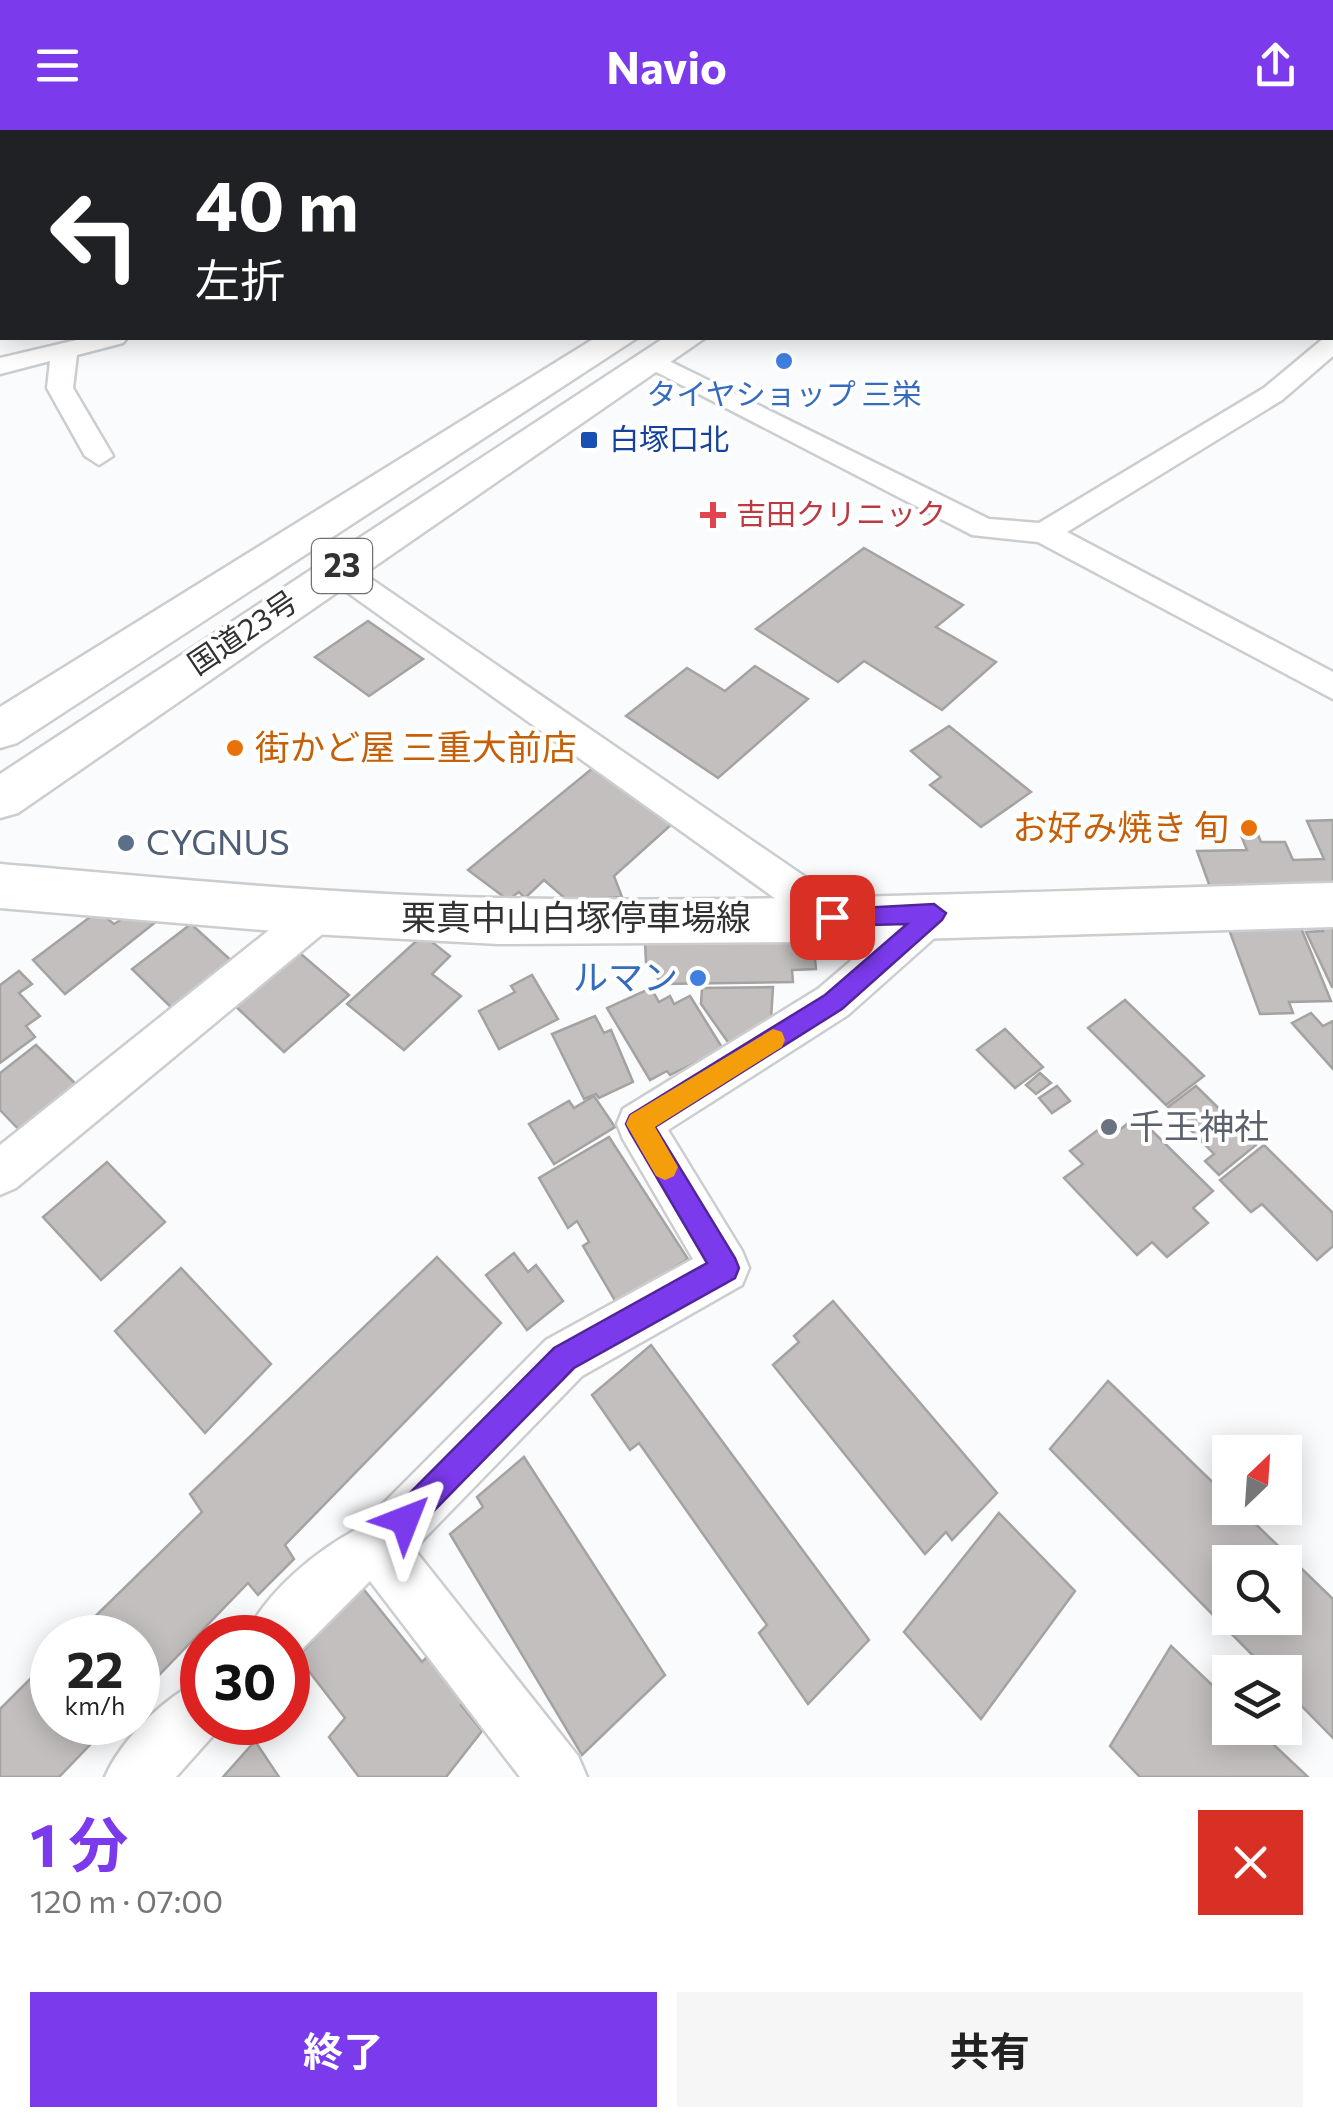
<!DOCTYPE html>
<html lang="ja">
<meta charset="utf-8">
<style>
:root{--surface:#fff;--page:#f6f6f6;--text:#222;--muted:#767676;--accent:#7c3aed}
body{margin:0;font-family:Commissioner,"Noto Sans JP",sans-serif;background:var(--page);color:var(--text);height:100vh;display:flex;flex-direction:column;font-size:38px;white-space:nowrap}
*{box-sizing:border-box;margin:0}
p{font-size:32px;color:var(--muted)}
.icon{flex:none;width:55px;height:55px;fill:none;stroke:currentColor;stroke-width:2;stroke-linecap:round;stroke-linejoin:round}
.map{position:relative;height:1647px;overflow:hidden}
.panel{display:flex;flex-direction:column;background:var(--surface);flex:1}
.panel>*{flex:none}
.guide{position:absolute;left:0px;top:0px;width:1335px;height:210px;box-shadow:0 5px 25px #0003;background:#202124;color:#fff;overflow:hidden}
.needle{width:65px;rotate:25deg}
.tools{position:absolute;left:1212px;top:1305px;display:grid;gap:20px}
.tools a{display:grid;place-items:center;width:90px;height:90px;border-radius:0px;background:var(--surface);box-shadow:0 5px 25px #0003;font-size:50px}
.speed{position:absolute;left:30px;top:1485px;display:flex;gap:20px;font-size:50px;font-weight:700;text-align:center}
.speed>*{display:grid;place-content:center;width:130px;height:130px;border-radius:50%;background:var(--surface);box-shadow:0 5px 25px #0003;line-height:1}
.speed small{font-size:25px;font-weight:400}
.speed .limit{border:15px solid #d22;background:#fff;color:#111}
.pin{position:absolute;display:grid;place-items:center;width:85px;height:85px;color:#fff;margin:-42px;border-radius:20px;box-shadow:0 5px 15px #0006}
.me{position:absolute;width:110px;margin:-55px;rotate:45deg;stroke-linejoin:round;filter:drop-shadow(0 0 8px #0008)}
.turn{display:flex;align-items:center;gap:35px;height:210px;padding:0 30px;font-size:45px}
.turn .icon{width:130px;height:130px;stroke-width:2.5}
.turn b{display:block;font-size:70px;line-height:85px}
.round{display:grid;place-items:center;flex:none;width:105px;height:105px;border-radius:0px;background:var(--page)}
.headline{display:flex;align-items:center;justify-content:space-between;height:170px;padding:0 30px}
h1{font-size:60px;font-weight:700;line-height:75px;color:var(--accent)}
.cta{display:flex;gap:20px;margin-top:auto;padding:20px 30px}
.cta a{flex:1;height:115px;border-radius:0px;background:var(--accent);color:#fff;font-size:40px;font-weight:700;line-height:115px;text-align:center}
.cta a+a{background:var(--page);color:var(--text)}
header{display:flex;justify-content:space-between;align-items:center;height:130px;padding:0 30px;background:var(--accent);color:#fff;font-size:45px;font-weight:700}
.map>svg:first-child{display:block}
</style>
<header><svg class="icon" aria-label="menu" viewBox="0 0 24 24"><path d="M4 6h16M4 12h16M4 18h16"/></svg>Navio<svg class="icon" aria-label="share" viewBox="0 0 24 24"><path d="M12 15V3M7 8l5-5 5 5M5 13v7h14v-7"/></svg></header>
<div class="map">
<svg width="1333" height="1647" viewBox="0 0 1333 1647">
<rect width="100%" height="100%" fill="#f9fbfd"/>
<g fill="#c2bfbe" stroke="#a5a2a2" stroke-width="2.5" fill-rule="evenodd">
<path d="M0,0H119L2,2V25Z"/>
<path d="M864,418L963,475L936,497L996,532L942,580L864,531L838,552L756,499Z"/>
<path d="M368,491L423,529L369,566L315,527Z"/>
<path d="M755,536L808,569L718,648L626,586L687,538L725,561Z"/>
<path d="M949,596L1031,662L981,697L930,655L941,647L911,621Z"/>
<path d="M594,637L673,693L614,746L622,767L568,771L544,750L525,768L519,762L508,770L468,740Z"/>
<path d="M1333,690V753L1210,757L1197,721L1247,720L1240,703L1257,702L1261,712H1285L1293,730L1324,729L1307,691Z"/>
<path d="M98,781L114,794L127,786L158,790L65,864L33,830Z"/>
<path d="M1333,792V857H1332L1306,802L1323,801L1319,793Z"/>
<path d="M1299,793L1331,871L1289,872L1293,883L1260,884L1227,794Z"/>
<path d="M191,794L235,834L176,882L132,839Z"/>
<path d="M423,805L450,826L432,844L461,866L404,920L347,874Z"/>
<path d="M813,809L816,839L792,840L793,852L662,854L646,832L645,812Z"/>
<path d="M295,819L349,865L284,922L231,872Z"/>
<path d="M19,841L32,854L19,863L40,886L26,896L35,907L0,933V855Z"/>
<path d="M532,845L558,889L499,919L479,881L515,862L511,856Z"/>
<path d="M773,857L771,889L730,915L701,874L702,858Z"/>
<path d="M651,858L659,872L670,866L674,874L690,866L723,919L670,945L667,941L650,950L607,878Z"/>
<path d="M1125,870L1204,946L1166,975L1088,898Z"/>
<path d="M1311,883L1323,896L1333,891V939L1292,893Z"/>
<path d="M595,886L604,903L611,900L633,952L599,968L596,964L584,969L552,904Z"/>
<path d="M1005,899L1043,937L1015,958L977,920Z"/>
<path d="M36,915L84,962L28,1009L0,980V943Z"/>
<path d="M1040,943L1051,953L1036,964L1026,955Z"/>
<path d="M1057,956L1070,971L1052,983L1039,968Z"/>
<path d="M1196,956L1256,1015L1219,1045L1205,1031L1214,1024L1168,977Z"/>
<path d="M594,966L615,997L554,1034L529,994L569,971L574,978Z"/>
<path d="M1137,986L1213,1061L1193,1078L1208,1093L1167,1127L1152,1112L1137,1125L1064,1048L1083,1034L1070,1021L1107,993L1117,1002Z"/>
<path d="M609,1007L688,1129L617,1174L583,1116L589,1112L577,1091L568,1098L539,1048Z"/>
<path d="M1264,1015L1333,1083V1116L1317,1130L1262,1074L1251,1082L1220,1050Z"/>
<path d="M107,1032L165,1092L101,1150L43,1087Z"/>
<path d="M514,1123L528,1142L536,1135L563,1171L527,1200L486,1145Z"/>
<path d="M437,1127L501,1193L285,1415L294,1429L258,1465L248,1453L138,1567V1508H73L202,1382L190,1364Z"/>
<path d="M181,1138L271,1234L205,1303L115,1201Z"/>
<path d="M833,1171L997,1363L952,1410L946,1402L925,1424L773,1235L799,1212L794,1206Z"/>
<path d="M651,1215L869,1510L808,1574L759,1503L767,1495L639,1313L630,1320L592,1265Z"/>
<path d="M1108,1251L1230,1369V1378H1239L1333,1469V1608L1285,1559V1542H1269L1050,1319ZM1230,1432H1285V1488H1230Z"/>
<path d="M524,1327L665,1545L582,1625L450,1404L483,1377L477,1367Z"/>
<path d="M999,1383L1075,1461L981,1589L904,1502Z"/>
<path d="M361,1456L422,1532L430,1524L467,1567L461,1575L482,1601L446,1647H359L329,1607L345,1588L298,1527Z"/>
<path d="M1171,1516L1230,1572V1598H1256L1308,1647H1140L1110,1616Z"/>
<path d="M52,1527V1592H112L59,1647H0V1579Z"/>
<path d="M255,1611L279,1647H223Z"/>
</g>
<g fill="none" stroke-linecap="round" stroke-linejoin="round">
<defs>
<g id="lane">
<path d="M692,0H708L709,2H694Z"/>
<path d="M1055,0H1070L1071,2H1057Z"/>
<path d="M1149,0H1166L1167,2H1152Z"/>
</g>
<g id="street">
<rect x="0" y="178" width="2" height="16"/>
<path d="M1333,205V226L1282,270L1067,402L1333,542V569L1038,412L972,405L637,232L641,226H659L989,389L1039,393L1264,258L1324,208Z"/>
<path d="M85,208H127L123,213L77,225L73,258L113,326L99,335L85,326L47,258L50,231L0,244V228Z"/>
<path d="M337,430L348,433L846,775L852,787L846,799L832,803L818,799L326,447L322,440L326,433Z"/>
<path d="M935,767L949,771L955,783L949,795L848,885L668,1000L742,1121L749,1138L742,1155L582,1246L414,1419L578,1626L587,1647H520L370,1451L293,1528L288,1530V1508H245C264,1463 317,1420 359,1398L546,1210L693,1129L623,1009L617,994L623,979L818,859L921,771Z"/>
<path d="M317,769L331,773L337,785L331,797L16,1058L0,1065V1015L303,773Z"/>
<path d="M202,1550V1592H225L176,1647H105C121,1610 165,1566 202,1550Z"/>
</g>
<path id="secondary" d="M0,734C166,748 332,765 499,768C777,774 1055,760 1333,753V797L812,812L499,814L311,804L0,778Z"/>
<g id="highway">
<path d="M595,208H637L17,613L0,618V577Z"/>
<path d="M664,208H705L18,683L0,688V644Z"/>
</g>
</defs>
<use href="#lane" stroke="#cbcdcf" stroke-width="5"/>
<use href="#street" stroke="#cbcdcf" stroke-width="5"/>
<use href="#secondary" stroke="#cbcdcf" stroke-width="5"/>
<use href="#highway" stroke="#cbcdcf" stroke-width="5"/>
<use href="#lane" fill="#fff" fill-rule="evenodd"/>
<use href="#street" fill="#fff" fill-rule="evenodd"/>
<use href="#secondary" fill="#fff" fill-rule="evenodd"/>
<use href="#highway" fill="#fff" fill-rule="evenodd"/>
</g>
<path fill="#7c3aed" stroke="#51269a" stroke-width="2.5" d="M934,774L946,783L942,790L842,879L655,997L735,1128L739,1138L735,1148L574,1238L415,1400L405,1405L394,1400L390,1390L394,1379L554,1218L707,1133L630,1002L626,994L630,985L825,865L907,794L832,796L821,787L824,780Z"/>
<path fill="#f59e0b" d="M773,899L782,902L785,910L782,917L655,997L678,1037L674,1046L665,1050L656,1046L626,994L630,985Z"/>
<g fill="#3f7fe0" stroke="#fff" stroke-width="4">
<circle cx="784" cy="231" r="10"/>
<circle cx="698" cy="848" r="10"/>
</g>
<rect fill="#1a4fb4" stroke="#fff" stroke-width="4" x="579" y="300" width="20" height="20" rx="5"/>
<path fill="#e0444e" stroke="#fff" stroke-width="4" d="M708 370h10v10h10v10h-10v10h-10v-10h-10v-10h10z"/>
<g fill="#e8710a" stroke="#fff" stroke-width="4">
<circle cx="235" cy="618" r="10"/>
<circle cx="1249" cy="698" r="10"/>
</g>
<circle fill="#5c6f8a" stroke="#fff" stroke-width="4" cx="126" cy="713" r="10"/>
<circle fill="#6b7280" stroke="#fff" stroke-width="4" cx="1109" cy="997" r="10"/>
<g text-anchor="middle" stroke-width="8" stroke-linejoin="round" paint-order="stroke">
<g font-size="30" fill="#366cbe" stroke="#fff">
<text x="784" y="275">タイヤショップ 三栄</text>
</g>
<g font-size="30" fill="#164399" stroke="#fff" text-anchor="start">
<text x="609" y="320">白塚口北</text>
</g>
<g font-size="30" fill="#be3a42" stroke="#fff" text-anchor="start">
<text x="736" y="395">吉田クリニック</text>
</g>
<g font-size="30" fill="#323233" stroke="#fff">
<text transform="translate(243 503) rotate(-34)" y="10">国道23号</text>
</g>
<rect fill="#fff" stroke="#707070" stroke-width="2.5" x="312" y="409" width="60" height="54" rx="8"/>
<g font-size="32" font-weight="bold" fill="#323233">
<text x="342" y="447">23</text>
</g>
<g font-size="35" fill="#c56008" stroke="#fff" text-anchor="start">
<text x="255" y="630">街かど屋 三重大前店</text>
<text x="1229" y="710" text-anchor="end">お好み焼き 旬</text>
</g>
<g font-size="35" fill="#4e5e75" stroke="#fff" text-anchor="start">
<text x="146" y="725">CYGNUS</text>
</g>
<g font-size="35" fill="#323233" stroke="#fff">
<text x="576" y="800">栗真中山白塚停車場線</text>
</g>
<g font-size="35" fill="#366cbe" stroke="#fff" text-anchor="end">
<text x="678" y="860">ルマン</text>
</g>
<g font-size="35" fill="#5b616d" stroke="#fff" text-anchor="start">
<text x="1129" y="1009">千王神社</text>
</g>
</g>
</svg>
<div class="tools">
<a><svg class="needle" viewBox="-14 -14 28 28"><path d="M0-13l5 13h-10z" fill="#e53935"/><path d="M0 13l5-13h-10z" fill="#767676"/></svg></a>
<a><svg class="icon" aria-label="search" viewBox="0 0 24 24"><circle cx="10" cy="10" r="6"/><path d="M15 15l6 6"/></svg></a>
<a><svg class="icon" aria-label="layers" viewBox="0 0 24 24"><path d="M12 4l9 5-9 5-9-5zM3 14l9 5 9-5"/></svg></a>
</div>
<div class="speed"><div>22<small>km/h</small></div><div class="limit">30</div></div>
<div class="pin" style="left:832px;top:787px;background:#d93025"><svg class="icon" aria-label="arrive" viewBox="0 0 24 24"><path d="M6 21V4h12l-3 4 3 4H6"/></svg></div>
<svg class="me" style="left:405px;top:1390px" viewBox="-20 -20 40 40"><path d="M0-17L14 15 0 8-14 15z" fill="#7c3aed" stroke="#fff" stroke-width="4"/></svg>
<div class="guide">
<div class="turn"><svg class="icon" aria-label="left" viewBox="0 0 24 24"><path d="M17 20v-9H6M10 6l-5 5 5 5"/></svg><div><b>40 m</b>左折</div></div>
</div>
</div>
<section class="panel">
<div class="headline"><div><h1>1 分</h1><p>120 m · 07:00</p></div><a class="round" style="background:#d93025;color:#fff"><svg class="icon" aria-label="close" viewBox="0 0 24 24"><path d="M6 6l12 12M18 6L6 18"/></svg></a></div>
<div class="cta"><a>終了</a><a>共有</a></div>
</section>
